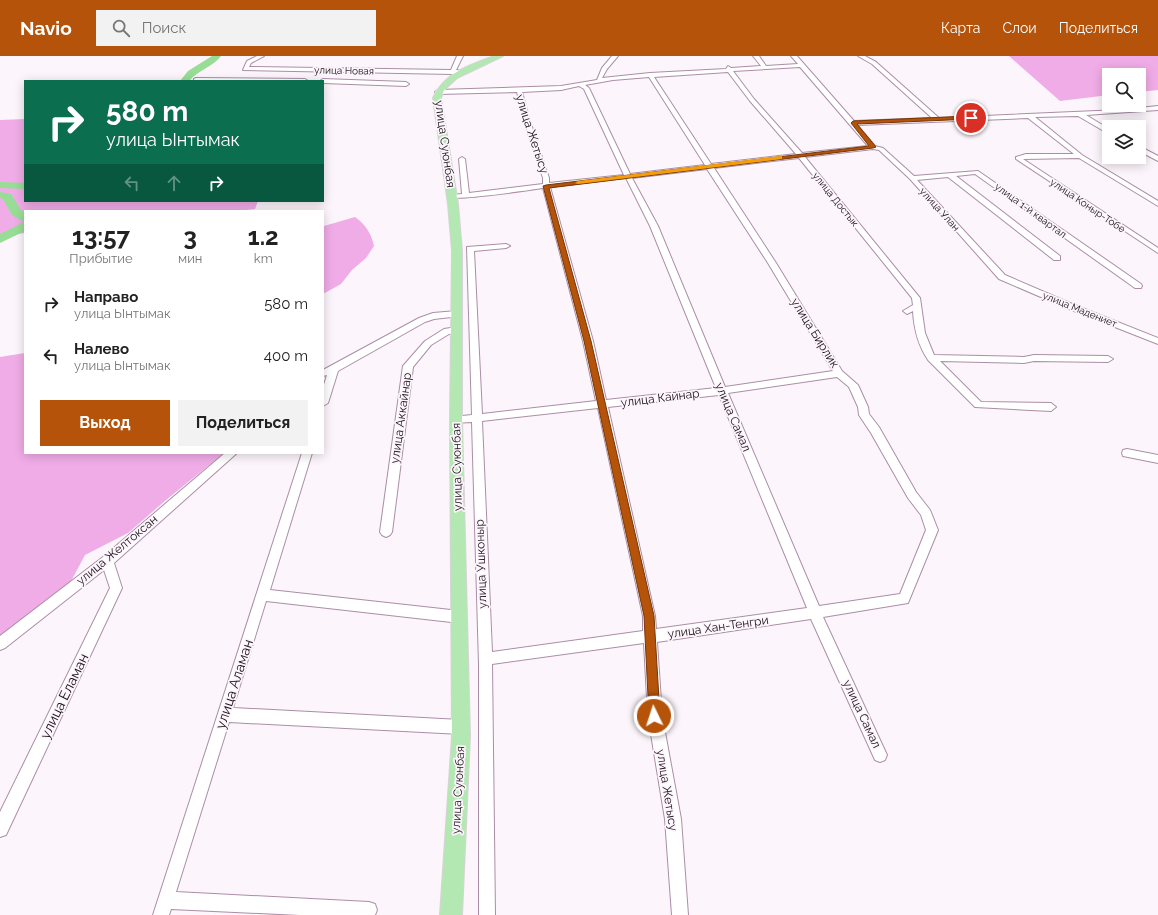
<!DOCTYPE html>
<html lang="ru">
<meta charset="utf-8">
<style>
:root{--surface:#fff;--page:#f2f2f2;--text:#222;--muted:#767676;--accent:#b45309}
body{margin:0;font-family:Raleway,sans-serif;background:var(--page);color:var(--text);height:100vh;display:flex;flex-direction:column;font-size:15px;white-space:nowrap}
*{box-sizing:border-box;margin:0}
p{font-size:13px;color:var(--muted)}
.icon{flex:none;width:22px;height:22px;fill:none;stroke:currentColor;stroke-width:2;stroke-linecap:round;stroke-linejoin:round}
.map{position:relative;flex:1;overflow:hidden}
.side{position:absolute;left:24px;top:154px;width:300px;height:244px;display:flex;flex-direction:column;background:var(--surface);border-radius:0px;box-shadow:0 2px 10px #0003}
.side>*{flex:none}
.top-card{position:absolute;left:24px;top:24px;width:300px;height:122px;border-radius:0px;box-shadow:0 2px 10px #0003;background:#0b6e4f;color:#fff;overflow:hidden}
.controls{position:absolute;left:1102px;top:12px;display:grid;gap:8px}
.controls a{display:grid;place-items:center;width:44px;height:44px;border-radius:0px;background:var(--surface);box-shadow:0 2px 10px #0003;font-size:20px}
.pin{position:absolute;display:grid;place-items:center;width:34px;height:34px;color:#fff;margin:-17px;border:2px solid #fff;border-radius:50%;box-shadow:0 1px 4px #0007}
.me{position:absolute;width:44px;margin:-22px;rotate:356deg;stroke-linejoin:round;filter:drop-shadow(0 0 3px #0008)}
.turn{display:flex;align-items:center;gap:14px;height:84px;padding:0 16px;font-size:18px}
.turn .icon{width:52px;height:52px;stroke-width:2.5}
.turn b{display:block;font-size:28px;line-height:34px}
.lanes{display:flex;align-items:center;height:38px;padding:0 16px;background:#0003;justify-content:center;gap:20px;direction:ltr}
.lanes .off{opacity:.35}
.eta{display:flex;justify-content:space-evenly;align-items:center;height:68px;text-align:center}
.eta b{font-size:24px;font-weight:700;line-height:28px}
.cta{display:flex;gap:8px;margin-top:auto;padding:8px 16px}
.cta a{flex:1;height:46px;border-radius:0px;background:var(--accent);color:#fff;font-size:16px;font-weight:700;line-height:46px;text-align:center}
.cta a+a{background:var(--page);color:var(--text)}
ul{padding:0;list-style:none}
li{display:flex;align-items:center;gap:12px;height:52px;padding:0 16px}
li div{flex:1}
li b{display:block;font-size:15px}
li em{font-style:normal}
header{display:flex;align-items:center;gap:24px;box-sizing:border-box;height:56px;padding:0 20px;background:var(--accent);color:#fff}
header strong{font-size:19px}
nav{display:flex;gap:22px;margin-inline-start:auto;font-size:14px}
.search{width:280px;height:36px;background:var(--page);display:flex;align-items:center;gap:10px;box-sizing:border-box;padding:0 14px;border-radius:0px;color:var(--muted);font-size:15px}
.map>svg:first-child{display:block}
</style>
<header>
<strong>Navio</strong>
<div class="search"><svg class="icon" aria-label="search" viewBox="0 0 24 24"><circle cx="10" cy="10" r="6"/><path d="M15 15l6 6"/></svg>Поиск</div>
<nav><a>Карта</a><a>Слои</a><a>Поделиться</a></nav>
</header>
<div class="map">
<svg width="1158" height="859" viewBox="0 0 1158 859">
<rect width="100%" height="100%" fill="#fcf5fb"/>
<g fill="#f0ace7">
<path d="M1009,0H1158V34L1139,36V19H1109V39L1060,45Z"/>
<path d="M25,63V145H258L255,153L237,155H25V177L0,180V64Z"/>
<path d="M355,161C366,169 371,177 374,190L366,202L352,214L341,228L323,238L324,170Z"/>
<path d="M25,297V397H224L166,444L128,477L85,499L69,529L0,582V301Z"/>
</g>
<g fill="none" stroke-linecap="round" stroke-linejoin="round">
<g fill="#97dd95" fill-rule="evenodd">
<path d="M212,0H221C213,11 198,14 189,25H180L188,15Z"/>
<path d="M0,126L25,127V133L0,132Z"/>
<path d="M0,136L11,138L21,154L25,157V175L0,187V178L24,166L12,159L3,143L0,142Z"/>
</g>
<defs>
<g id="minor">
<path d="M257,0H264L251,7L249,11L451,14L457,0H463L456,14L467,16L464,18H453L243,14L247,5Z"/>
<path d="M612,0H618L607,13L602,22L650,17L726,13L728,10L731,12L761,10L753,0H759L766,10L798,8L791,0H797L854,65L932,62L872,8L858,0H865L876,6L939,62L1120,54L1158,50V54L1086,59L1109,73V78L1078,60L1035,61L1082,99L1158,145V150L1079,102L1023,103L1158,192V197L1016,103V101L1026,98H1074L1028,62L857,69L875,90L883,92L914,120L978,115L1141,228L1142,230L1141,232H1135L975,118L956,120L1060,200V204H1054L948,121L917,124L1005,219L1070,247L1158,282V288L1064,251L999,223L910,123L879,94L873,93L805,101L920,242L925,277L934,299L1024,301L1034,299L1108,300L1113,303L1108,306L1034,305L1024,307L940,305L981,346L1051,347L1056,351L1051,355L975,351L928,304C918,289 914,273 913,255L907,258L903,255L913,249L912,242L799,102L714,112L776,207L842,315L858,329L868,351L869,358L879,371L916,436L930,454L938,474L908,547L823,561L887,699L885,704L880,706L875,704L811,563L657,586L662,660L681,763L688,859H672L665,763L648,660L644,587L492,608L495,859H479V609L472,366L452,367L451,364L452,361L472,359L467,191L506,188L510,190L506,192L474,195L482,358L596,345L583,285L543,132C530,134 454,145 448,141L452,139L462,138L459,103L462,101L465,103L469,137L543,128V122L524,65L517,36L438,38L435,36L438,34L561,30L597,24L602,12ZM800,11L868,90L802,97L754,43L733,15ZM728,16L750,45L796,98L711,108L654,21ZM649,21L705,109L630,118L589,32L585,29L613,24ZM579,30L584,33L624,119L549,127V122L530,65L522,36L561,34ZM707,113L768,207L833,315L725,331L658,170L632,122ZM626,122L650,170L716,332L606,344L593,285L550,131ZM837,321L849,331L858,351L859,359L871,377L908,442L921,459L926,474L900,538L819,550L728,337ZM719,339L807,552L656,573L655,560L608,351ZM598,352L643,560V575L492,596L482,365Z"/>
<path d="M196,22L305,23L308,25H194V23Z"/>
<path d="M323,23L406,26L409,28L406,30L323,27V25H320Z"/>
<path d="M1139,90L1158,100V105L1139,95Z"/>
<path d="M457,255L460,256L461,258L460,260L434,263L425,266L338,315L328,347L323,350V332L327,319L323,320V314L419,262L433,257Z"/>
<path d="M457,271L461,274L460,276L449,278L431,289L413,311L392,476L390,479L386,481L382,479L380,476L403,310L425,285L444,273Z"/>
<path d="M1127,393L1158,399V407L1123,400L1122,397L1123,394Z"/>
<path d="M225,397H237L114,507L122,532L6,779L0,781V756L110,532L104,514L5,592L0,594V580L103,501Z"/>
<path d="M302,397H312L270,534L460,555L465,557L466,561L465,565L460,567L266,545L233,652L461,664L466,666L468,671L466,676L461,678L229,666L176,836L369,846L375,848L377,854L375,859H300L171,853L169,859H153Z"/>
</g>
<path id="major" d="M494,0H503L457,22L444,34L441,42L458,148L462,195V364L470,680L462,859H440L452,680L450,364L452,195L448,148L433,42C445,16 470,9 494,0Z"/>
</defs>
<use href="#minor" stroke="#ab8ea6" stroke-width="2"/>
<use href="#major" stroke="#d6d4d6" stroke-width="2"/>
<use href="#minor" fill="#fff" fill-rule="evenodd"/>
<use href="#major" fill="#b3e8b2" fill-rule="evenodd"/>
</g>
<path fill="#b45309" stroke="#753606" d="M971,60L972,63L857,68L876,91L873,92L549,132L591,285L654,560L660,660L659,665L654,666L650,665L649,660L644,560L584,285L543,130L546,129L869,90L851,67L853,65Z"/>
<path fill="#f59e0b" d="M780,100H782V103L578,128L575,127L578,125Z"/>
<g text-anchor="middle" stroke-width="3.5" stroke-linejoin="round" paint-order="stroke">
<g font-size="10" fill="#1b1019" stroke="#fcf5fb">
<text transform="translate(344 14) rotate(1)" y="4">улица Новая</text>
<text transform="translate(836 143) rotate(51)" y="4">улица Достык</text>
<text transform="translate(1088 149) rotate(34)" y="4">улица Коныр-Тобе</text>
<text transform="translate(940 153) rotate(48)" y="4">улица Улан</text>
<text transform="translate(1031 154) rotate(36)" y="4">улица 1-й квартал</text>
<text transform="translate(1080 253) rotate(22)" y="4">улица Мадениет</text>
</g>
<g font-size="12" fill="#1b1019" stroke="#fcf5fb">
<text transform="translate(532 78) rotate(72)" y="4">улица Жетысу</text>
<text transform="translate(445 88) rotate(82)" y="4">улица Суюнбая</text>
<text transform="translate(815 277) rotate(58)" y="4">улица Бирлик</text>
<text transform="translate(660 342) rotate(-7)" y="4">улица Кайнар</text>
<text transform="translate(733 361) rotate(67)" y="4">улица Самал</text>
<text transform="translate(401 362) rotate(-82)" y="4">улица Аккайнар</text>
<text transform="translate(457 411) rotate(-91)" y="4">улица Суюнбая</text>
<text transform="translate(117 494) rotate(-40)" y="4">улица Желтоксан</text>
<text transform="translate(481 508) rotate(-92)" y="4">улица Ушконыр</text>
<text transform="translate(718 571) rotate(-8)" y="4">улица Хан-Тенгри</text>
<text transform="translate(862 658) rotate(65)" y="4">улица Самал</text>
<text transform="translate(458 734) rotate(-87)" y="4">улица Суюнбая</text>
<text transform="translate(667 734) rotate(81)" y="4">улица Жетысу</text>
</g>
<g font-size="14" fill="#1b1019" stroke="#fcf5fb">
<text transform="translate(234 628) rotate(-72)" y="5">улица Аламан</text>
<text transform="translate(64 640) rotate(-64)" y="5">улица Еламан</text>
</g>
</g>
</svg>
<div class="controls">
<a><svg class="icon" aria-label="search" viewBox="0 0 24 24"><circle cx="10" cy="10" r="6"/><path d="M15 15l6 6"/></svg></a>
<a><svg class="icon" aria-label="layers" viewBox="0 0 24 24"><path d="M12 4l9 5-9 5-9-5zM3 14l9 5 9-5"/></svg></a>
</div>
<div class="pin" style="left:971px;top:62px;background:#d93025"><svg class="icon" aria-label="arrive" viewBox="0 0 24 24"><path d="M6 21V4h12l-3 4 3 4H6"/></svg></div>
<svg class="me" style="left:654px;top:660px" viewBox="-20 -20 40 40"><circle r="17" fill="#b45309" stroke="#fff" stroke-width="3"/><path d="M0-11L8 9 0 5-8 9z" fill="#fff"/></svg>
<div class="top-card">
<div class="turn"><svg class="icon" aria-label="right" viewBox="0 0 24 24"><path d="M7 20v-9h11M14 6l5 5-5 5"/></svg><div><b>580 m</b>улица Ынтымак</div></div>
<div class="lanes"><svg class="icon off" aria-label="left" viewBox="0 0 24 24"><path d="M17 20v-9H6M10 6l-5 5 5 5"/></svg><svg class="icon off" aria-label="ahead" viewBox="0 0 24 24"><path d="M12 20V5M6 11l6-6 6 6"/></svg><svg class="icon" aria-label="right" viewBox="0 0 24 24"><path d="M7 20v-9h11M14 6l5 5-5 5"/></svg></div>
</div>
<section class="side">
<div class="eta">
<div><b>13:57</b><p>Прибытие</p></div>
<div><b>3</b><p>мин</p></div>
<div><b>1.2</b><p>km</p></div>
</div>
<ul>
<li><svg class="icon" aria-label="right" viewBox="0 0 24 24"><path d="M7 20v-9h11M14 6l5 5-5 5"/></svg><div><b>Направо</b><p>улица Ынтымак</p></div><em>580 m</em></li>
<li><svg class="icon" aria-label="left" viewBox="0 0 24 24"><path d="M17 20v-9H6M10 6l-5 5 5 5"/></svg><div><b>Налево</b><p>улица Ынтымак</p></div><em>400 m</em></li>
</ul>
<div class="cta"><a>Выход</a><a>Поделиться</a></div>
</section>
</div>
